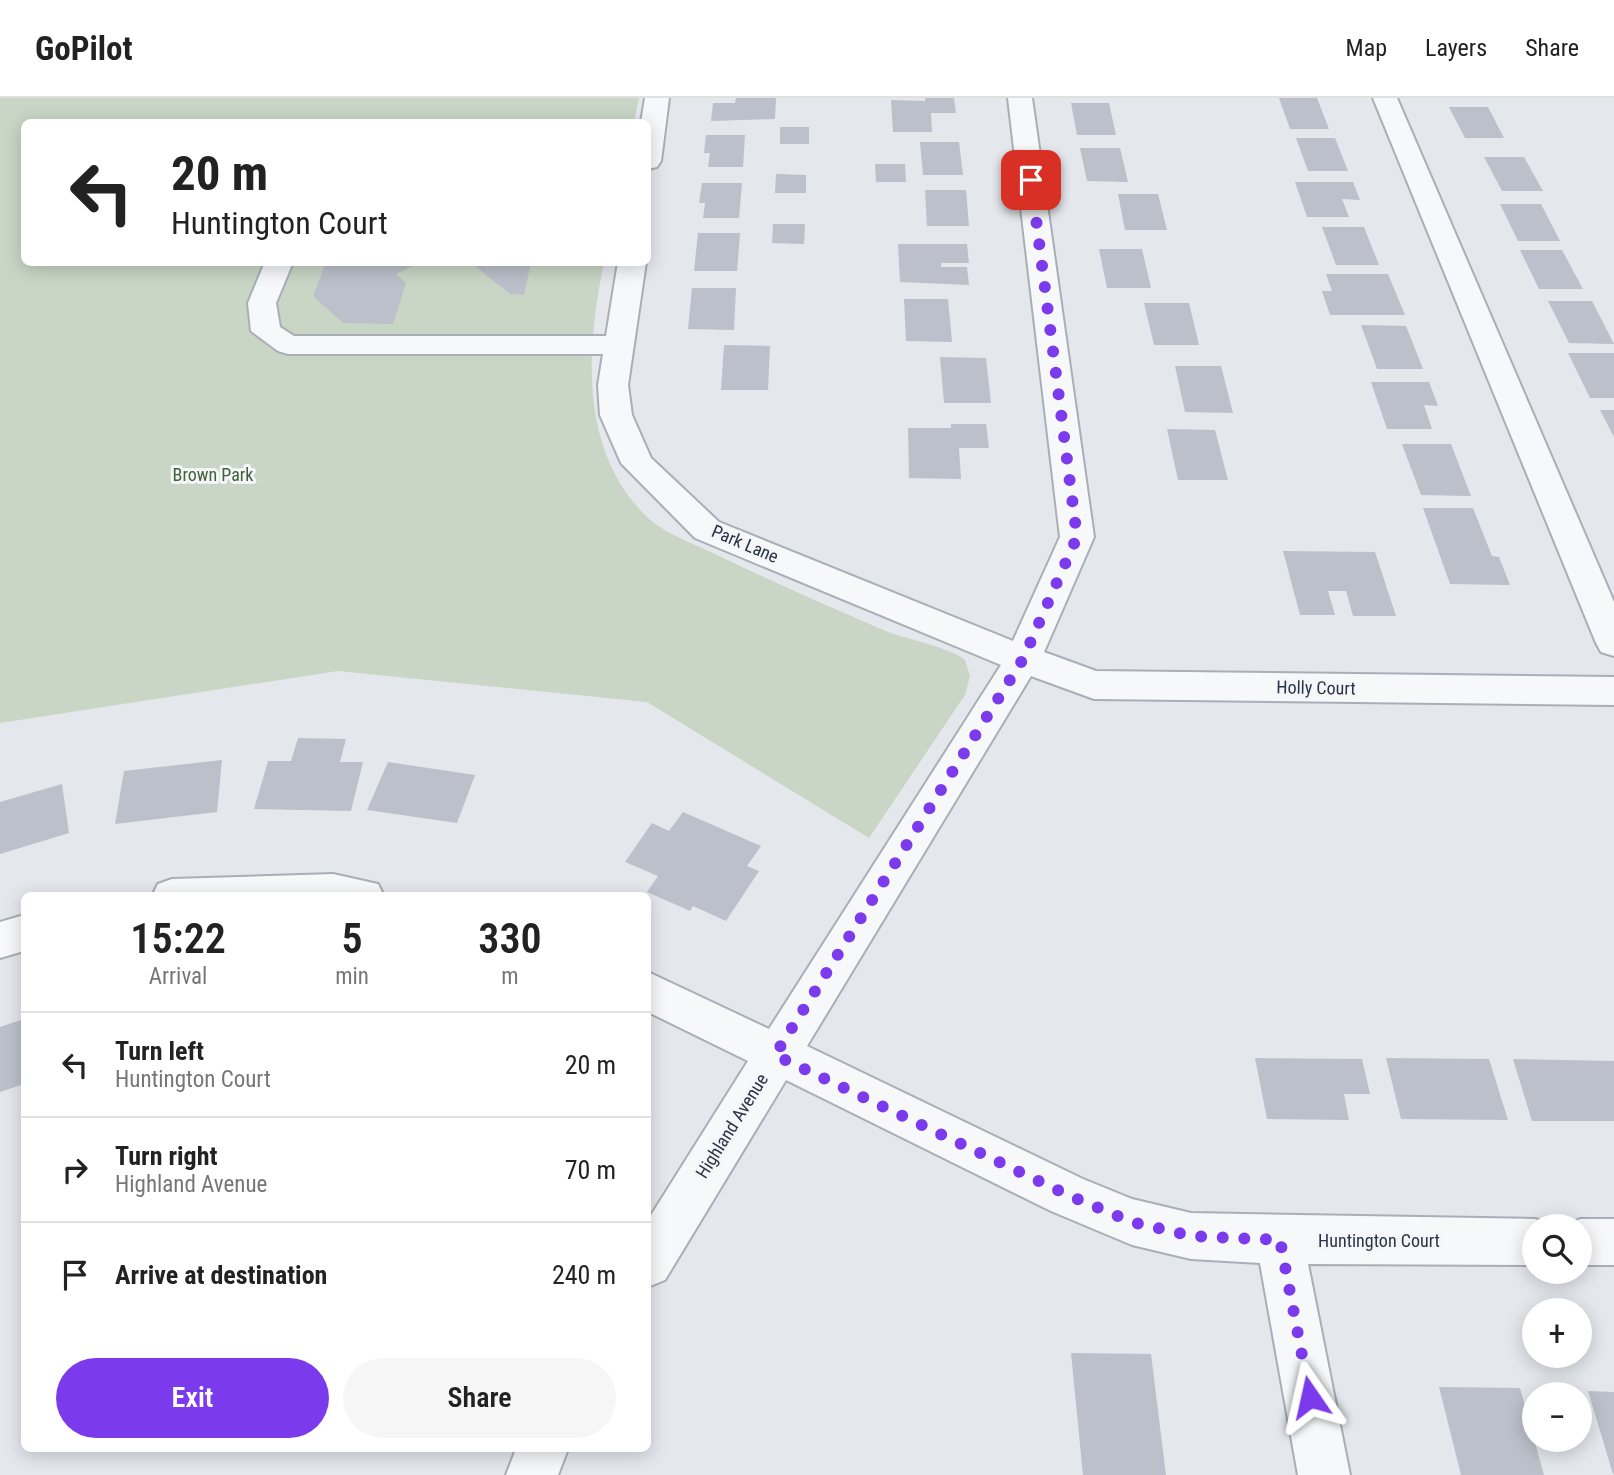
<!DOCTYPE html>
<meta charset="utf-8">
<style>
:root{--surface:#fff;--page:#f6f6f6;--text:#222;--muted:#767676;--line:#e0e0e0;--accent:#7c3aed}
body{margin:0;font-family:"Roboto Condensed",sans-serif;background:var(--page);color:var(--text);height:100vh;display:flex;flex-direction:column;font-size:26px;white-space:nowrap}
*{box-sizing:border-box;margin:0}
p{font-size:23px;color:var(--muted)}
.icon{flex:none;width:38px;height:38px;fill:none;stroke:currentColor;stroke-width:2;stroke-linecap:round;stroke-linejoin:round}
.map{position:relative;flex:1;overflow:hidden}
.drawer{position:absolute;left:21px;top:794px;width:630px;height:560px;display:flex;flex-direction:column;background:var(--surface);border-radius:10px;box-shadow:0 4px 18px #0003}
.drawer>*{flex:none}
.hud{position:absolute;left:21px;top:21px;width:630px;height:147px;border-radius:10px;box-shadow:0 4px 18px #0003;background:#fff;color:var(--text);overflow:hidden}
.fabs{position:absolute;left:1522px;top:1116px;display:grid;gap:14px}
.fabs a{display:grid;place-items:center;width:70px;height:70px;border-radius:50%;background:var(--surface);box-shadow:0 4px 18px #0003;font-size:35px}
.pin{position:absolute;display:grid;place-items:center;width:60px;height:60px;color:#fff;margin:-30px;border-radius:14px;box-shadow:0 4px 10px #0006}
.me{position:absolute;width:77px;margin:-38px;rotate:349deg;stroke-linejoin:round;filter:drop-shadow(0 0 5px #0008)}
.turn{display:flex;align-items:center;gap:24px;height:147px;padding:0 35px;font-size:32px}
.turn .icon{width:91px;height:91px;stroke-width:2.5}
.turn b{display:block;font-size:49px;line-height:60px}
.eta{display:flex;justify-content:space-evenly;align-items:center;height:119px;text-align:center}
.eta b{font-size:42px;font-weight:600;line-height:49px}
.cta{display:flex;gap:14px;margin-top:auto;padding:14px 35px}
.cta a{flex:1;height:80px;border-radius:42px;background:var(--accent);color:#fff;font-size:28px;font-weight:600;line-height:80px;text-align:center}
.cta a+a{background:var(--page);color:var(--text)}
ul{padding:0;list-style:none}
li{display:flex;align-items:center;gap:21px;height:105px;padding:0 35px;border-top:2px solid var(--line)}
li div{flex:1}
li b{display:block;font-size:26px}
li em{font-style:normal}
header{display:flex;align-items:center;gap:42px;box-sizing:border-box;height:98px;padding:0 35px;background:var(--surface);border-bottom:2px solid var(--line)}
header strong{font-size:33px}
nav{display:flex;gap:38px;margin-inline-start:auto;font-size:24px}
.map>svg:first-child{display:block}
</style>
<header>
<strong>GoPilot</strong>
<nav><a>Map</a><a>Layers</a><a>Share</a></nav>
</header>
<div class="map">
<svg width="1614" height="1377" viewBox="0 0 1614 1377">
<rect width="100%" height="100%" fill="#e4e7ec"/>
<path fill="#c9d6c5" d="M0,0H639L634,24H24V164L604,165C586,250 579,353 647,419C665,436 695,446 717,457C771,483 826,507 881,531C905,542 946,547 965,562L970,578L965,597L869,740L647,604L338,573L0,625Z"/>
<g fill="#bbc0ca">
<path d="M736,0H776L775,21L711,23L713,5H735Z"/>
<path d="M925,0H954L956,15H931L932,34H893L891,2L925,3Z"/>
<path d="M1279,0H1317L1329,31H1290Z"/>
<path d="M1071,5H1109L1116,37H1077Z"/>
<path d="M1449,9H1488L1504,40H1465Z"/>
<rect x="780" y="29" width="29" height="17"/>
<path d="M706,37H745L743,69H708L710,55H704Z"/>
<path d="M1296,40H1335L1348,73H1308Z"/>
<path d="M920,44H959L963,77H923Z"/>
<path d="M1080,50H1120L1128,84L1087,83Z"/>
<path d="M1484,59H1524L1543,93H1502Z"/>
<path d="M875,66H905L906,84H876Z"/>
<path d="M776,76L806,77V95H775Z"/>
<path d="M1295,84H1353L1360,102L1342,101L1349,119H1307Z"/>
<path d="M702,85H742L739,120H703L705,105H699Z"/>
<path d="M925,92H966L969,128H927Z"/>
<path d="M1118,96H1158L1167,132H1125Z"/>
<path d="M1500,106H1541L1560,143H1518Z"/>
<path d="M773,126H805L804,146L772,145Z"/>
<path d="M1322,129H1364L1379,167H1336Z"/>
<path d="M698,135H740L737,173H694Z"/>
<path d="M898,146H967L969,165H941V169H967L969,187L900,184Z"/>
<path d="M1099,151H1142L1151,190H1107Z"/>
<path d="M1520,152H1562L1583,191H1539Z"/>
<path d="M326,164H421L396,176L406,185L393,226L343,225L313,198Z"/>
<path d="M470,164H531L524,197L510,196Z"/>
<path d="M1326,176H1388L1405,217H1330L1322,193H1332Z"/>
<path d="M692,190H736L734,232L688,231Z"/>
<path d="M904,201H948L952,244L906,243Z"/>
<path d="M1548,203H1592L1614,246L1569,245Z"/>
<path d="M1144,205H1189L1199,247H1154Z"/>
<path d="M1361,227L1406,228L1423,271H1377Z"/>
<path d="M724,247L770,248L768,292H721Z"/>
<path d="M1568,255H1614V300H1590Z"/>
<path d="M940,259L986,260L991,305H944Z"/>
<path d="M1175,268H1221L1233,315L1185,314Z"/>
<path d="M1371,284H1429L1438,308L1424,307L1432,331H1387Z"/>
<path d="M1600,312H1614V339Z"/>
<path d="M951,326H986L989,350H959L961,381L909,380L908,330H951Z"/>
<path d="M1167,331L1215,332L1228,382H1178Z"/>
<path d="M1402,346H1451L1471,398L1421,397Z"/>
<path d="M1423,410H1473L1492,458L1499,459L1510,487L1450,486Z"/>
<path d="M1283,453L1375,454L1396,518H1353L1346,493H1328L1335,517H1300Z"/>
<path d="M298,640L346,641L340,664H363L351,713L254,711L268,663H291Z"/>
<path d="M222,662L217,714L115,726L124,673Z"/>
<path d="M388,664L475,677L457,725L367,712Z"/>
<path d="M62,686L69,735L0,756V704Z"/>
<path d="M683,714L761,748L747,768L759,773L726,823L693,808L690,813L647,794L658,778L625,764L652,725L669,733Z"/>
<path d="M24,921V986L0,994V929Z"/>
<path d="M1255,960L1362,961L1370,996H1344L1349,1022L1267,1021Z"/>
<path d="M1386,960L1489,961L1508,1022L1401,1021Z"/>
<path d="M1513,961L1614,963V1023H1532Z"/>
<path d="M1071,1255L1151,1256L1166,1377H1083Z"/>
<path d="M1439,1289L1520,1290L1544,1377H1461Z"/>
<path d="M1588,1293L1614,1294V1376H1613Z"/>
</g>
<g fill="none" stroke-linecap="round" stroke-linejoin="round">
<defs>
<g id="minor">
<path d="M645,0H669L661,63L657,69L648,71V24H641Z"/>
<path d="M1008,0H1032L1094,439L1044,554L1096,573L1614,579V607L1094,601L1031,578L807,948L1083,1081L1132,1101L1191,1115L1535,1121L1552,1127L1535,1129V1167L1308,1166L1350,1377H1298L1260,1165L1191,1161L1132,1147L1051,1113L786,982L665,1182L648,1189V1122L748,963L648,914V874L769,931L1001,567L695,440L621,365L600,317L598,287L603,256H288L278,253L251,233L248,205L265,164H293L276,205L280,229L294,238H606L618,164H646L628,287L632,317L651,360L719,424L1013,543L1060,439Z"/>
<path d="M1373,0H1397L1614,504V558L1601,554L1596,545Z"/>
<path d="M333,776L378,786L384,798H152L158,786L172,781Z"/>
<path d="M24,817V853L0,860V824Z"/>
<path d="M1580,1121H1614V1167H1580V1129H1563Z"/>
<path d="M516,1351H568L558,1377H506Z"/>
</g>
</defs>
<use href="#minor" stroke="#a9aeb7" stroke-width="4"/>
<use href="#minor" fill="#f7f8fa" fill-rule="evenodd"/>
</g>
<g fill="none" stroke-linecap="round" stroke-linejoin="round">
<path stroke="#7c3aed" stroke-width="12" stroke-dasharray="0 21.6" d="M1031,82L1077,439L1023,561L775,957L1068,1097L1132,1124L1191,1138L1280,1142L1310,1299"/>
</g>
<g text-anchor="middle" stroke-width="6" stroke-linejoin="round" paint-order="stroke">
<g font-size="18" fill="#3f6138" stroke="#f4f6f9">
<text x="213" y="383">Brown Park</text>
</g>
<g font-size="18" fill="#2b3445" stroke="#f4f6f9">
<text transform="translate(745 446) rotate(23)" y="6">Park Lane</text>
<text transform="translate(1316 590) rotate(1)" y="6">Holly Court</text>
<text transform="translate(732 1028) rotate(-58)" y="6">Highland Avenue</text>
<text x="1379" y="1149">Huntington Court</text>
</g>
</g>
</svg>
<div class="fabs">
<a><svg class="icon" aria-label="search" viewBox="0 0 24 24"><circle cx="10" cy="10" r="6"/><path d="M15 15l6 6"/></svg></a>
<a>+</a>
<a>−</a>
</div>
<div class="pin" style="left:1031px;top:82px;background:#d93025"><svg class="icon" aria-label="arrive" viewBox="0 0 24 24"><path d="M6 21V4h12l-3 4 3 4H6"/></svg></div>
<svg class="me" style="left:1310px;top:1299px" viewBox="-20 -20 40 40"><path d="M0-17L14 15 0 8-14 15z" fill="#7c3aed" stroke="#fff" stroke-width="4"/></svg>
<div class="hud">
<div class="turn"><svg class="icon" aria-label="left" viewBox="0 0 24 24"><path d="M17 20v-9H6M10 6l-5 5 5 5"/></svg><div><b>20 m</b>Huntington Court</div></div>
</div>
<section class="drawer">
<div class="eta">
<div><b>15:22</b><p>Arrival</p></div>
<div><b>5</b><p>min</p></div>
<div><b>330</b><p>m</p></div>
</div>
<ul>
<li><svg class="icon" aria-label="left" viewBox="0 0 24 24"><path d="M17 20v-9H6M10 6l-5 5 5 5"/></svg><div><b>Turn left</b><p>Huntington Court</p></div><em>20 m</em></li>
<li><svg class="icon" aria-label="right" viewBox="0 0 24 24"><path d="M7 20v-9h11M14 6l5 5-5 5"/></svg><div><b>Turn right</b><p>Highland Avenue</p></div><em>70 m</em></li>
<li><svg class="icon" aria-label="arrive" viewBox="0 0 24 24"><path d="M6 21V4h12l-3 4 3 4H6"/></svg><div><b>Arrive at destination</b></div><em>240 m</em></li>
</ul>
<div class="cta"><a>Exit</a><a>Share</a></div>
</section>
</div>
